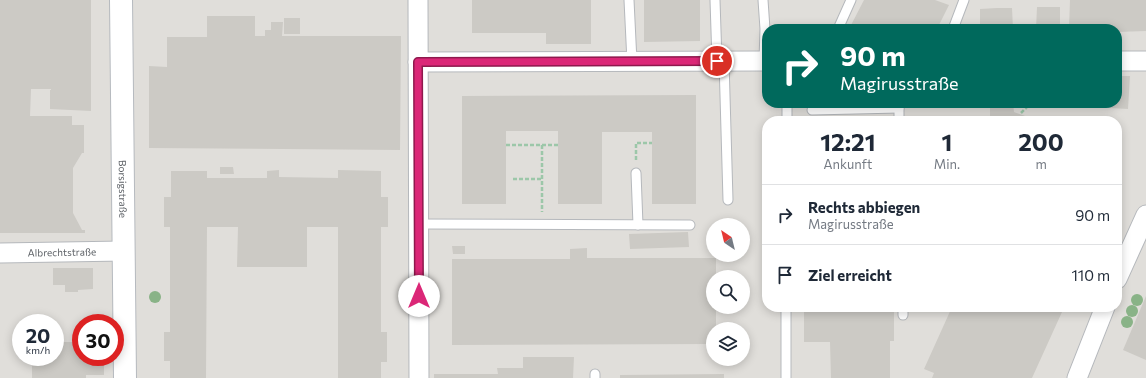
<!DOCTYPE html>
<html lang="de">
<meta charset="utf-8">
<style>
:root{--surface:#fff;--page:#f2f2f3;--text:#1f2937;--muted:#747a83;--line:#e0e1e3}
body{margin:0;font-family:Commissioner,sans-serif;background:var(--page);color:var(--text);height:100vh;display:flex;flex-direction:column;font-size:15px;white-space:nowrap}
*{box-sizing:border-box;margin:0}
p{font-size:13px;color:var(--muted)}
.icon{flex:none;width:22px;height:22px;fill:none;stroke:currentColor;stroke-width:2;stroke-linecap:round;stroke-linejoin:round}
.map{position:relative;flex:1;overflow:hidden}
.side{position:absolute;left:762px;top:116px;width:360px;height:196px;display:flex;flex-direction:column;background:var(--surface);border-radius:16px;box-shadow:0 2px 10px #0003}
.side>*{flex:none}
.top-card{position:absolute;left:762px;top:24px;width:360px;height:84px;border-radius:16px;box-shadow:0 2px 10px #0003;background:#00695c;color:#fff;overflow:hidden}
.needle{width:26px;rotate:325deg}
.buttons{position:absolute;left:706px;top:218px;display:grid;gap:8px}
.buttons a{display:grid;place-items:center;width:44px;height:44px;border-radius:50%;background:var(--surface);box-shadow:0 2px 10px #0003;font-size:20px}
.speed{position:absolute;left:12px;top:314px;display:flex;gap:8px;font-size:20px;font-weight:700;text-align:center}
.speed>*{display:grid;place-content:center;width:52px;height:52px;border-radius:50%;background:var(--surface);box-shadow:0 2px 10px #0003;line-height:1}
.speed small{font-size:10px;font-weight:400}
.speed .limit{border:6px solid #d22;background:#fff;color:#111}
.pin{position:absolute;display:grid;place-items:center;width:34px;height:34px;color:#fff;margin:-17px;border:2px solid #fff;border-radius:50%;box-shadow:0 1px 4px #0007}
.me{position:absolute;width:44px;margin:-22px;rotate:0deg;stroke-linejoin:round;filter:drop-shadow(0 0 3px #0008)}
.turn{display:flex;align-items:center;gap:14px;height:84px;padding:0 12px;font-size:18px}
.turn .icon{width:52px;height:52px;stroke-width:2.5}
.turn b{display:block;font-size:28px;line-height:34px}
.eta{display:flex;justify-content:space-evenly;align-items:center;height:68px;text-align:center}
.eta b{font-size:24px;font-weight:700;line-height:28px}
ul{padding:0;list-style:none}
li{display:flex;align-items:center;gap:12px;height:60px;padding:0 12px;border-top:1px solid var(--line)}
li div{flex:1}
li b{display:block;font-size:15px}
li em{font-style:normal}
.map>svg:first-child{display:block}
</style>
<div class="map">
<svg width="1146" height="378" viewBox="0 0 1146 378">
<rect width="100%" height="100%" fill="#f1efe8"/>
<path fill="#e0deda" fill-rule="evenodd" d="M0,0H1146V378H0ZM767,29H1117V103H767ZM767,121H1117V307H767ZM713,225H743V255H713ZM713,277H743V307H713ZM21,323H55V357H21ZM81,323H115V357H81ZM713,329H743V359H713Z"/>
<g fill="#cccac5">
<path d="M0,0H91V111L50,109V90H51V89H31L30,116H72V125H84V153H82L73,168V213L82,230H85V233H0Z"/>
<path d="M472,0H591V44H546V33H472Z"/>
<path d="M644,0H700V41L644,42Z"/>
<path d="M864,0H935L949,5L937,29H849Z"/>
<path d="M1070,0H1146V31L1117,32V29H1069Z"/>
<path d="M1037,7H1060V29H1036Z"/>
<path d="M997,8H1012L1013,29H980V9Z"/>
<path d="M207,16H255V36H265V30H271V22H283L282,36H401L400,150L149,148V66L167,67V37H207Z"/>
<rect x="284" y="18" width="16" height="16"/>
<path d="M1117,76H1130L1128,109L1110,108V103H1117Z"/>
<path d="M696,95V204H652V132H602V204H558V131H506V204H462V96Z"/>
<path d="M990,103H1013L1014,112L1039,121H990Z"/>
<path d="M220,167H233L234,174H220Z"/>
<path d="M279,170V177L338,178V170L381,171V197H388V227H381V332H387V362H381V378H338V227H307V267H237L238,227H207L206,378H170V361H164V332H170V227H164V197H171V171H207V178H267V171Z"/>
<path d="M688,232L689,247L630,249L629,234Z"/>
<path d="M452,246H465V254H453Z"/>
<path d="M587,248V258H716V277H713V307H716V329H713V344L452,345V259H570V249Z"/>
<path d="M53,268H93V289L78,290V292H65V285H53Z"/>
<path d="M1146,296V360L1123,350Z"/>
<path d="M804,307H894V341H890V378H831L830,342H804Z"/>
<path d="M952,307H1051L1062,312L1032,378H932L934,373L924,369Z"/>
<path d="M55,342H81V357H104V375H86V378H32V357H55Z"/>
<path d="M523,357H574L573,378H434V374H498L497,368H523Z"/>
<path d="M724,374V378H620V375Z"/>
</g>
<g fill="none" stroke-linecap="round" stroke-linejoin="round">
<defs>
<g id="service">
<path d="M629,0L632,62"/>
<path d="M715,0L717,61"/>
<path d="M763,0L765,29L764,61"/>
<path d="M838,29L851,0"/>
<path d="M953,29L964,0"/>
<path d="M724,61L728,200"/>
<path d="M787,103V121"/>
<path d="M899,103V121"/>
<path d="M812,110L899,108"/>
<path d="M636,173L638,225"/>
<path d="M419,224L690,225"/>
<path d="M903,307V315"/>
<path d="M595,374V378"/>
<path d="M786,378V307"/>
</g>
<g id="minor">
<path d="M418,0L419,378"/>
<path d="M1117,61H1146"/>
<path d="M418,62L767,61"/>
<path id="s1" d="M0,253L124,251"/>
<path d="M1117,279L1146,215"/>
<path d="M1077,378L1105,307"/>
</g>
<g id="secondary">
<path id="s2" d="M121,0L125,378"/>
</g>
</defs>
<use href="#service" stroke="#b5b8bc" stroke-width="11"/>
<use href="#minor" stroke="#b5b8bc" stroke-width="21"/>
<use href="#secondary" stroke="#b6babf" stroke-width="24"/>
<g stroke="#9cc7a9" stroke-width="2.5" stroke-dasharray="4 2" stroke-linecap="butt">
<path d="M1013,103H1030"/>
<path d="M1021,113L1030,104"/>
<path d="M506,145H558"/>
<path d="M542,145V212"/>
<path d="M636,160V143H652"/>
<path d="M513,179H542"/>
</g>
<use href="#service" stroke="#fff" stroke-width="9"/>
<use href="#minor" stroke="#fff" stroke-width="19"/>
<use href="#secondary" stroke="#fff" stroke-width="22"/>
</g>
<g fill="#89b387">
<circle cx="155" cy="297" r="6"/>
<circle cx="1137" cy="300" r="6"/>
<circle cx="1132" cy="311" r="6"/>
<circle cx="1127" cy="322" r="6"/>
</g>
<g fill="none" stroke-linecap="round" stroke-linejoin="round">
<defs>
<path id="route" d="M419,296L418,62L717,61"/>
</defs>
<use href="#route" stroke="#8e194d" stroke-width="10"/>
<use href="#route" stroke="#db2777" stroke-width="7"/>
</g>
<g text-anchor="middle" stroke-width="3" stroke-linejoin="round" paint-order="stroke">
<g font-size="10" fill="#5f6368" stroke="#fff">
<text dy="4" stroke="none"><textPath href="#s2" startOffset="189">Borsigstraße</textPath></text>
<text dy="4" stroke="none"><textPath href="#s1" startOffset="62">Albrechtstraße</textPath></text>
</g>
</g>
</svg>
<div class="buttons">
<a><svg class="needle" viewBox="-14 -14 28 28"><path d="M0-13l5 13h-10z" fill="#e53935"/><path d="M0 13l5-13h-10z" fill="#747a83"/></svg></a>
<a><svg class="icon" aria-label="search" viewBox="0 0 24 24"><circle cx="10" cy="10" r="6"/><path d="M15 15l6 6"/></svg></a>
<a><svg class="icon" aria-label="layers" viewBox="0 0 24 24"><path d="M12 4l9 5-9 5-9-5zM3 14l9 5 9-5"/></svg></a>
</div>
<div class="speed"><div>20<small>km/h</small></div><div class="limit">30</div></div>
<div class="pin" style="left:717px;top:61px;background:#d93025"><svg class="icon" aria-label="arrive" viewBox="0 0 24 24"><path d="M6 21V4h12l-3 4 3 4H6"/></svg></div>
<svg class="me" style="left:419px;top:296px" viewBox="-20 -20 40 40"><circle r="19" fill="#fff"/><path d="M0-13L10 11 0 6-10 11z" fill="#db2777"/></svg>
<div class="top-card">
<div class="turn"><svg class="icon" aria-label="right" viewBox="0 0 24 24"><path d="M7 20v-9h11M14 6l5 5-5 5"/></svg><div><b>90 m</b>Magirusstraße</div></div>
</div>
<section class="side">
<div class="eta">
<div><b>12:21</b><p>Ankunft</p></div>
<div><b>1</b><p>Min.</p></div>
<div><b>200</b><p>m</p></div>
</div>
<ul>
<li><svg class="icon" aria-label="right" viewBox="0 0 24 24"><path d="M7 20v-9h11M14 6l5 5-5 5"/></svg><div><b>Rechts abbiegen</b><p>Magirusstraße</p></div><em>90 m</em></li>
<li><svg class="icon" aria-label="arrive" viewBox="0 0 24 24"><path d="M6 21V4h12l-3 4 3 4H6"/></svg><div><b>Ziel erreicht</b></div><em>110 m</em></li>
</ul>
</section>
</div>
